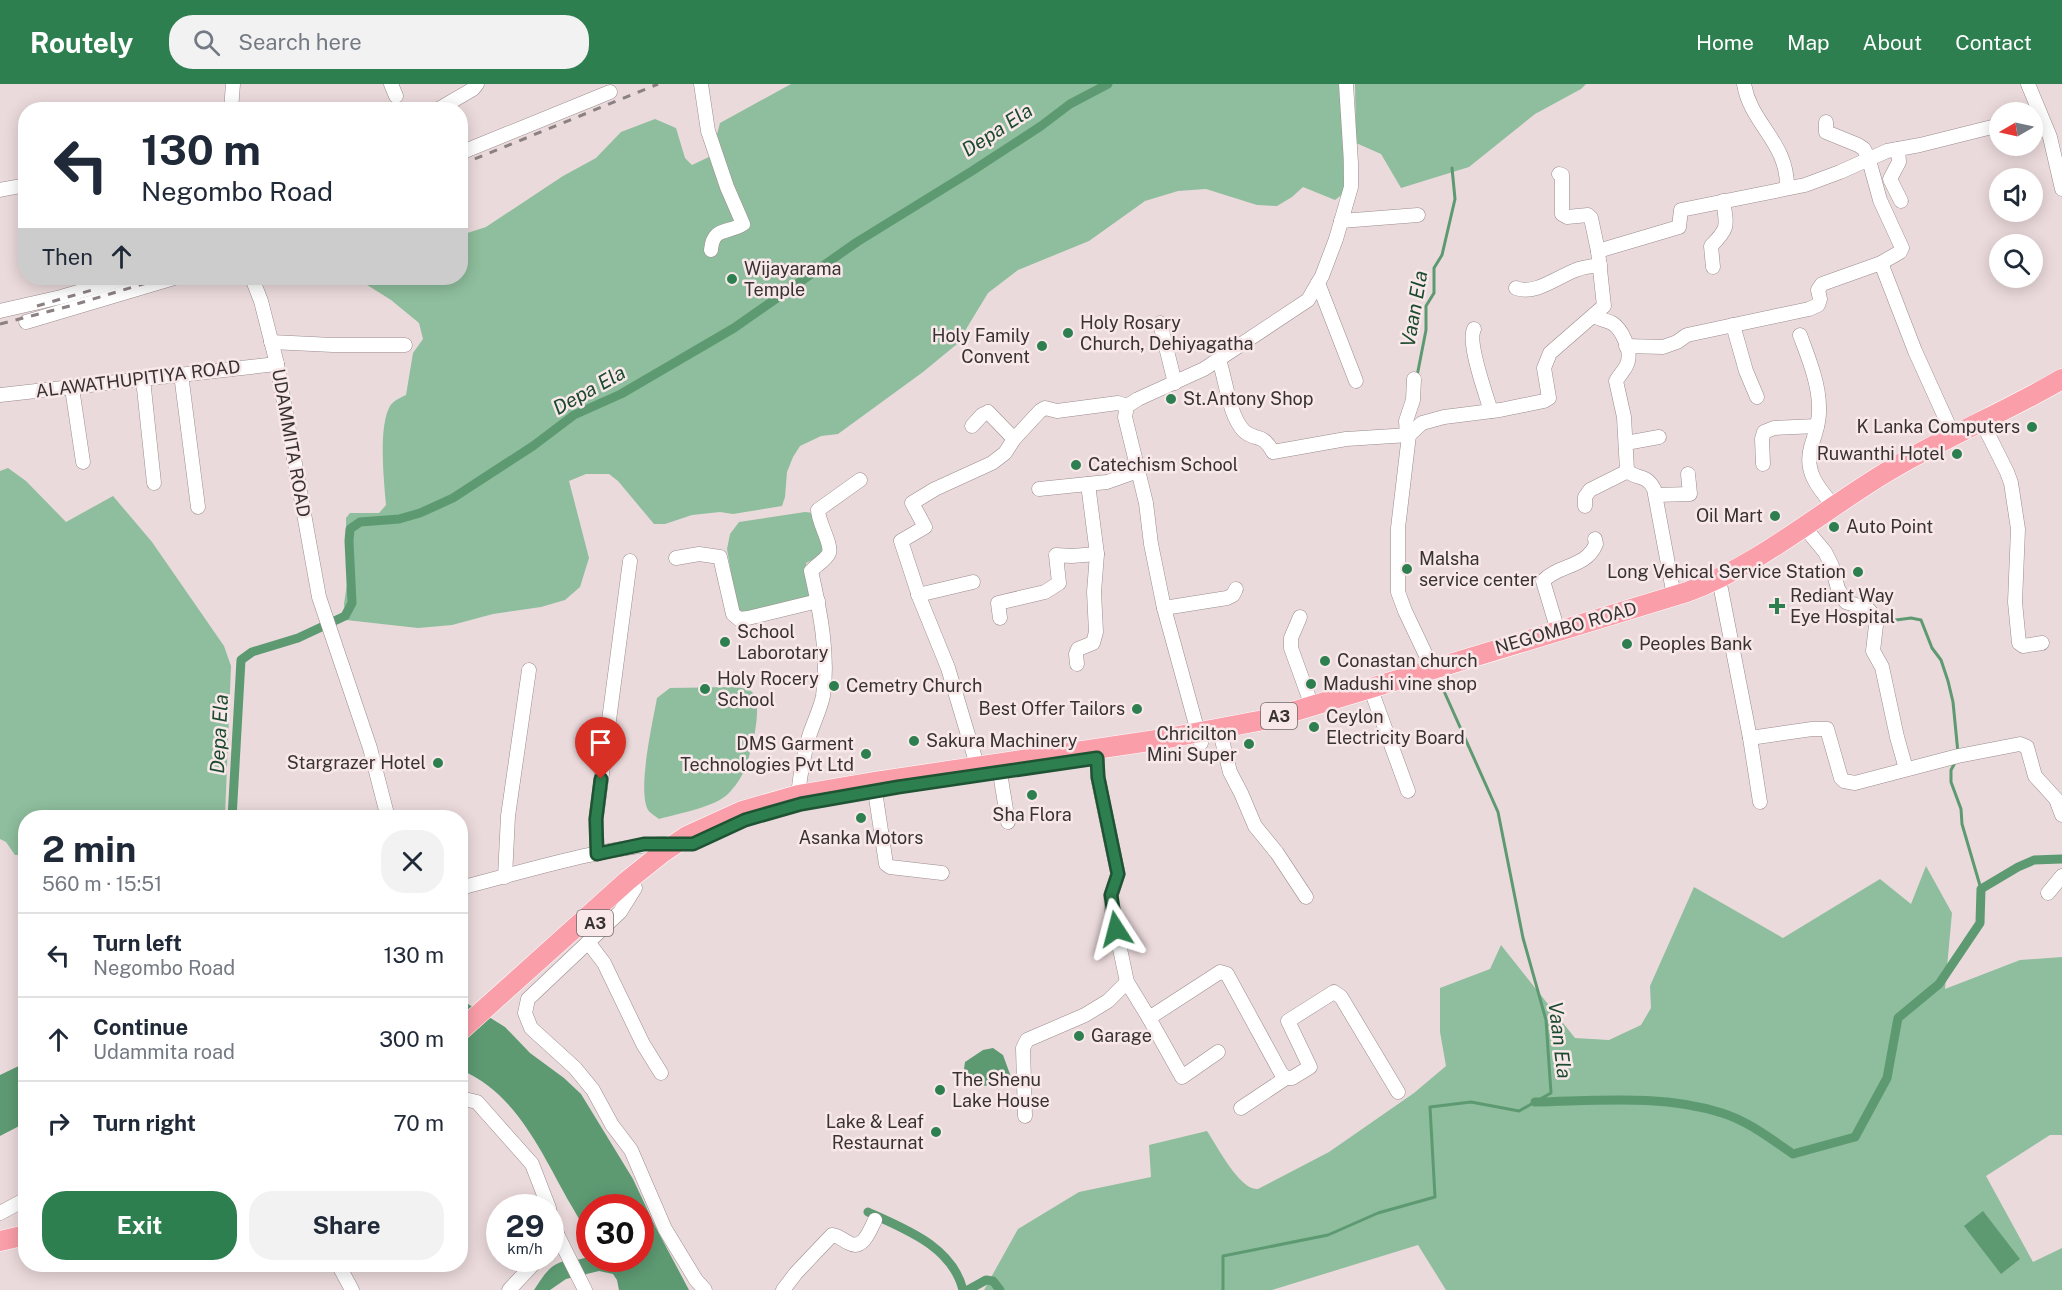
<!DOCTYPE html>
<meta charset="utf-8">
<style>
:root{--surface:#fff;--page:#f2f2f3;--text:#1f2937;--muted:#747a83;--line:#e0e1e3;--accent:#2e7f4f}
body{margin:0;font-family:"Public Sans",sans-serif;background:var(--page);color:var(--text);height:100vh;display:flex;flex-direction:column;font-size:22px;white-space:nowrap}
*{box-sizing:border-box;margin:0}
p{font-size:20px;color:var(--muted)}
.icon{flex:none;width:33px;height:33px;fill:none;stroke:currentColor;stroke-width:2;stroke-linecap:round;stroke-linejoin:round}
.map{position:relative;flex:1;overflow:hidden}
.sheet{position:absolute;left:18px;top:726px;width:450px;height:462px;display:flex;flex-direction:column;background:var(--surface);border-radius:24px;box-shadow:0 3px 15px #0003}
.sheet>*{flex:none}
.banner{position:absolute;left:18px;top:18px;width:450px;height:183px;border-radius:24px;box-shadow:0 3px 15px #0003;background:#fff;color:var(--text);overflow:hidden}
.needle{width:39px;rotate:261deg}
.buttons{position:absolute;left:1989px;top:18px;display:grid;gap:12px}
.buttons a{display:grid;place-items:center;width:54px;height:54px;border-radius:50%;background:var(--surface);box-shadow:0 3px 15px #0003;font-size:30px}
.speed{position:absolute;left:486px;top:1110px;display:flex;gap:12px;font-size:30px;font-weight:700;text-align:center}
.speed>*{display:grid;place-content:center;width:78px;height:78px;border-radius:50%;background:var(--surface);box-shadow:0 3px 15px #0003;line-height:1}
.speed small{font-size:15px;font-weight:400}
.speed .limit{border:9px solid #d22;background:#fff;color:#111}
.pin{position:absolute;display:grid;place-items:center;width:51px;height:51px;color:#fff;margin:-62px -26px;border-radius:50% 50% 50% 0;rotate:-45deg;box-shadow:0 0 6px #0007}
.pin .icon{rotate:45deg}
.me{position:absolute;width:66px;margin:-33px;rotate:351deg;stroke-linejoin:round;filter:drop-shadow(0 0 4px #0008)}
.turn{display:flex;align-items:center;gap:21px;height:126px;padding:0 24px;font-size:27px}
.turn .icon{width:78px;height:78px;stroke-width:2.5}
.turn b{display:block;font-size:42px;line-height:51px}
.then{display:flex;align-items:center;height:57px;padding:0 24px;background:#0003;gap:12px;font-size:22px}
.round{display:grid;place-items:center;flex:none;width:63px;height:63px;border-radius:24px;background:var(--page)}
.head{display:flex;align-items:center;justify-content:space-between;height:102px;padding:0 24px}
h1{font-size:36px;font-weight:700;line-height:45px}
.cta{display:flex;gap:12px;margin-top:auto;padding:12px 24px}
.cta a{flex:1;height:69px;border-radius:24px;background:var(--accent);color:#fff;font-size:24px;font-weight:700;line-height:69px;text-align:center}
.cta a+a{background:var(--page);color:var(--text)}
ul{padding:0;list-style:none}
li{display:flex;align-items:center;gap:18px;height:84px;padding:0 24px;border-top:2px solid var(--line)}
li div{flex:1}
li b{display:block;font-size:22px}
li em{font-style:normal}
header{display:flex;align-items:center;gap:36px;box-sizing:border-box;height:84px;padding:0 30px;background:var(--accent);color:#fff}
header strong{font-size:28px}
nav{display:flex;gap:33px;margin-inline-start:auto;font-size:21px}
.search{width:420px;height:54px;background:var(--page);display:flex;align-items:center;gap:15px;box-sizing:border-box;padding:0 21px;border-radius:24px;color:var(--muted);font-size:22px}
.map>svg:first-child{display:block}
</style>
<header>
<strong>Routely</strong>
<div class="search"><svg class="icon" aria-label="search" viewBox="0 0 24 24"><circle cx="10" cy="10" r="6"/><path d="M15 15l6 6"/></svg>Search here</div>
<nav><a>Home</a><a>Map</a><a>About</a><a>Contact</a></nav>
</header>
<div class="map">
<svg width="2062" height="1206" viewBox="0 0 2062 1206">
<rect width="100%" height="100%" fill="#ebdadc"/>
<g fill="#8ebe9d">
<path d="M791,0H1339L1343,59L1344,109L1335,116L1303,103L1292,113L1277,122L1257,121L1206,105L1178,107L1145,117L1089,157L1018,186L988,209L957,260L923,288L838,350L821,352L800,362L793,373L787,388L785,413L782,422L733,430L720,428L692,431L665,440H654L618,397L609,390H586L569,397L589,474L580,503L565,516L541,523L493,530L452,541L418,544L346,536L344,520L347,500L346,434L350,429H379L386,421C384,397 378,343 390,322C394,316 400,314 406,311L413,269L423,255L419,239L391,216L356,194H460L461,151L486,143L563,92L596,74L621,48L655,35L676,44L685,74L692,81L711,72L720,39Z"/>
<path d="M1355,0H1586L1581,5L1535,30L1469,83L1401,104L1381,70L1356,59Z"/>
<path d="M8,384L26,397L66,438L113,412L152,458L224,562L231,582L225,733L26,734L25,771H15L6,758L0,755V387Z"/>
<path d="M805,428L814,429L824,466L820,472L806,479L812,510L809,514L740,530L737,525L727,465L730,450L739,438Z"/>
<path d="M731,603C739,604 748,603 753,609C764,623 750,676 742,691C739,697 733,705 728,710C715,723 677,730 659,735C655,732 650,729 648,726C637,706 653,637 657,614L670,604Z"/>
<path d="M1926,782L1952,829L1945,905L2020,876L2062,873V1051H2050L1986,1092L2033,1178L2062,1164V1206H1446L1418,1161L1272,1206H984L1018,1145L1079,1108L1151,1093L1149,1061L1207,1047C1217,1062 1240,1107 1258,1105L1329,1068L1414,1009L1446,982L1440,948V904L1490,885L1501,861L1575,954L1609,956L1641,941L1651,924L1650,902L1694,803L1783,854L1880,795L1911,820Z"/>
</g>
<g fill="#5d9a72">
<path d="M460,915L505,943L530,969L564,994L581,1010L633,1095L655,1142L689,1206H619L617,1196L613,1190L599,1187L566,1195L550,1206H534C542,1194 550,1179 566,1177C574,1176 582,1176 589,1172L590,1174H640V1124H590L589,1154C584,1142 577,1132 571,1121C543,1072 517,1009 461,986Z"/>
<path d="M993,964L1003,971L1011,993L1008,998L983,1002L976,998L964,985L965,978L983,966Z"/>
<path d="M25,979V1039L0,1052V991Z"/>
<path d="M1983,1127L2020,1175L2001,1190L1964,1142Z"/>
</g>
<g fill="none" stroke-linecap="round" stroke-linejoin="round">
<g stroke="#5d9a72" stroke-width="3">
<path d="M1104,0V1"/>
<path d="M1417,292L1426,246V222L1434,209V184L1442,171L1455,115L1452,84"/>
<path d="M1877,528L1896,536L1911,534L1921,536L1932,564L1941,576L1948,597L1953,618L1958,669"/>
<path d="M1956,677L1951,686V698L1961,725L1962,740L1981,805"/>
<path d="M1223,1206V1172L1328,1151L1378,1129L1435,1113L1430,1023L1471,1018L1519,1027L1551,1009L1546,936L1523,854L1498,728L1439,596"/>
</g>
<g stroke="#5d9a72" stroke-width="9">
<path d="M232,734L241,576L252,568L298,554L345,532L352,519L349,457L350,445L360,438L399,435L420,429L453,414L533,362L574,331L621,310L734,244L857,158L972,87L1041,42L1070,20L1108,0"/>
<path d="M1535,1018C1597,1017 1662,1010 1722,1029C1748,1037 1771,1055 1793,1070L1855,1053L1887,994L1898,934L1939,900L1980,839L1981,805L2018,783L2034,776L2061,775"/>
<path d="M868,1128C905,1145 952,1162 963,1206"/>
<path d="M968,1206L986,1196L993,1197L1000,1206"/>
</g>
<defs>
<g id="minor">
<path d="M391,0L396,12"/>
<path d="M701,0L708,47L727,103L743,140C728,150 713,142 711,166"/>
<path d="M1744,0C1751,41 1788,58 1787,104"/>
<path d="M2028,0L2050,53L2062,105"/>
<path d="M231,26L233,0"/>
<path d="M437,26L473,5L477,0"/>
<path d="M1898,65L1899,78L1890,95L1901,117"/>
<path d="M460,69L610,8"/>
<path d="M1559,90L1562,91V130L1567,133L1588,131L1591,134L1598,167"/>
<path d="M0,106L26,101"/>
<path d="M1341,137L1418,131"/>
<path d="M1881,179L1915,267L1953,351"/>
<path d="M1713,183L1711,162C1729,144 1727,142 1723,117"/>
<path d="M252,194L261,217L277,280L319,513L370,664L388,734"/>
<path d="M1318,199L1356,297"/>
<path d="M1516,204C1534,212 1559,192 1576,186C1583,183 1592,182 1600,181"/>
<path d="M0,227L61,213L126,194"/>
<path d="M1595,232C1600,236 1606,236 1612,239C1622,245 1631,266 1628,277C1627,284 1620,290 1616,297L1624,333L1627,386C1636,397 1645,388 1654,405L1674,512"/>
<path d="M26,238L174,194"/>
<path d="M1160,239L1175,299"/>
<path d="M1733,241L1746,287L1757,313"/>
<path d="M1474,245C1467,258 1486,311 1491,327"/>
<path d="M1800,251C1808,273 1819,299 1819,323C1820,337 1815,350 1811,363C1804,387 1818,404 1833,421"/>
<path d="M271,258L333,261H405"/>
<path d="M1626,262L1663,263L1677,258L1687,251L1809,225L1818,221L1820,215L1818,206L1822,200L1881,179L1900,168L1902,164L1880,116L1869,76L1864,65L1858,61L1826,48V38"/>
<path d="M1219,276C1226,296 1229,332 1244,347C1256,358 1261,347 1273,368L1346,355L1409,351L1422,339L1444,333L1500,326L1544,317L1549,314L1544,284L1550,269L1604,222L1598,167L1679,143L1681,126L1805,101L1840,88L1887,67L1920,61L2000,41"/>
<path d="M181,290L198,423"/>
<path d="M143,295L154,399"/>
<path d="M72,304L83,378"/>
<path d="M0,311L277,280"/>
<path d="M972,342L982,331L988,328L1014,355"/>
<path d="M1986,346L2007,388L2011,399L2018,445L2015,518L2019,559L2023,562L2042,559"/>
<path d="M1407,351L1406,337L1413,316L1414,295"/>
<path d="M1409,351L1398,444V508L1405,527L1432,584"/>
<path d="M1626,359L1659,353"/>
<path d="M1763,380L1762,355L1764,348L1774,344L1817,342"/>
<path d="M1039,405L1107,398L1138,387"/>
<path d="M1656,411L1690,410L1688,390"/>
<path d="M1585,422V413L1590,406L1628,387"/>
<path d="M1810,450L1825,468L1832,482L1838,505L1846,518L1868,525L1874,532L1876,541L1873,567L1882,583L1897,653L1906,685"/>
<path d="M676,474L699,470L720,473L733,530L739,535L748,534L818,517"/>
<path d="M1721,505L1750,654L1812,645H1827L1841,694L1844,697L1855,699L1958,672L2020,660L2027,663L2035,692L2056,715L2062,731"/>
<path d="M918,511L973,498"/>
<path d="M1164,524L1227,514L1233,511L1236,505"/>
<path d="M1300,533L1291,554V564L1312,622"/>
<path d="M1000,534L998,519L1045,508L1059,499L1056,471L1072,472L1097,470"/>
<path d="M1558,547L1543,497C1559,480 1586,484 1596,460L1595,455"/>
<path d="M1077,580L1076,570L1078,565L1093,559L1096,548L1094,508L1097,470L1088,400"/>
<path d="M1374,614L1408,707"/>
<path d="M1750,654L1760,718"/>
<path d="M1222,656L1230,688L1241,709L1255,742L1277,769L1306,813"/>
<path d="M1201,659L1164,524L1151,460L1146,419L1125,333L1127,322L1138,315L1204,285L1308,216L1322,192L1336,155L1351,103V79L1346,0"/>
<path d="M1097,674L1098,694L1118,790L1111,811L1112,827L1127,898L1149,934L1220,888L1227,890L1281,989L1286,994H1292L1310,983L1288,937L1334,908L1341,913L1398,1008"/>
<path d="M977,681L948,584L920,515L901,457L925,443L912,419L935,405L992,379L1005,369L1014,355L1040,327L1045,324L1057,327L1118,319L1127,322"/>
<path d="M1000,689L1008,738"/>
<path d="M875,707L886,780L890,783L942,789"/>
<path d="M798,711C800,693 803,674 808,656C812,641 820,627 823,612C829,571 820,527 811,487C816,481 826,476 829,469C832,460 818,438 818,426L860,396"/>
<path d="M597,770L596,735L630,477"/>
<path d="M505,793L508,732L529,586"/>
<path d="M460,804C530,786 604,762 675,759"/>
<path d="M635,804L620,828L528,915L525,929L531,944L575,984L593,1006L612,1041L631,1066L665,1145L696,1196L705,1206"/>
<path d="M2048,809L2062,792"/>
<path d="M588,858L604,879L643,960L661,989"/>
<path d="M1149,934L1182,993L1218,968"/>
<path d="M460,1014L477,1018L532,1080L549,1124"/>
<path d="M1241,1024L1286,994"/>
<path d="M1025,1032L1023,964L1027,956L1085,931L1108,917L1127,898"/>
<path d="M0,1129L26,1115"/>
<path d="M550,1129L558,1152L585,1206"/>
<path d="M338,1180L352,1206"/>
<path d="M509,1206L539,1174"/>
<path d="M783,1206L796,1189L832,1151C840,1152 842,1156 849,1159C863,1167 870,1146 875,1136"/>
</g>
<g id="highway">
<path d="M460,947L627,797L662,769L687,752L742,727L798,711L874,698L1163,655L1269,635L1687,508C1759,481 1819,429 1885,389C1942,354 2004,329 2062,295"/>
<path d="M0,1157L26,1151"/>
</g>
</defs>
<use href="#minor" stroke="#9b8c8d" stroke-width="15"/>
<use href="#highway" stroke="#fff" stroke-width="21"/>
<use href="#minor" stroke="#fff" stroke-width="14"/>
<use href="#highway" stroke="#fa9ea9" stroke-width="20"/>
<g stroke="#8c8182" stroke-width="3" stroke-dasharray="8 8" stroke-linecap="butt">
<path d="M460,81L658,0"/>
<path d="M37,222L92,206"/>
<path d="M0,240L70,222L163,194"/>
</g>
</g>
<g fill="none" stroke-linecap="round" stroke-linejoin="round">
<defs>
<path id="route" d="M601,695L596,735L597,770L644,760H693L745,736L801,720L898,703L1097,674L1098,693L1118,790L1111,811L1116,845"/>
</defs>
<use href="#route" stroke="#1e5333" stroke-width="15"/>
<use href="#route" stroke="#2e7f4f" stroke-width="10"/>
</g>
<g fill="#2e7f4f" stroke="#f8e8e9" stroke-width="2">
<circle cx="732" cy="195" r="6"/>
<circle cx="1068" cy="249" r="6"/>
<circle cx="1042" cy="262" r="6"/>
<circle cx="1171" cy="315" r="6"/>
<circle cx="2032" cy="343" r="6"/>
<circle cx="1957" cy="370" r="6"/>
<circle cx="1076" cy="381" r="6"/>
<circle cx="1775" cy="432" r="6"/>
<circle cx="1834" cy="443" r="6"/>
<circle cx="1407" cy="485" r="6"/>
<circle cx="1858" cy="488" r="6"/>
<path d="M1774 513h6v6h6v6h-6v6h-6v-6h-6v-6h6z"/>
<circle cx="725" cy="558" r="6"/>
<circle cx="1627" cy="560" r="6"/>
<circle cx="1325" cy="577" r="6"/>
<circle cx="1311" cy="600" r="6"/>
<circle cx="834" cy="602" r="6"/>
<circle cx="705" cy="605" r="6"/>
<circle cx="1137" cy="625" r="6"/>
<circle cx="1314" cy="643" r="6"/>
<circle cx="914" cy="657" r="6"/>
<circle cx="1249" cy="660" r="6"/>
<circle cx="866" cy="670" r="6"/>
<circle cx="438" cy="679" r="6"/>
<circle cx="1032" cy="711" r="6"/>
<circle cx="861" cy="734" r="6"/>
<circle cx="1079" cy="952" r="6"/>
<circle cx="940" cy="1006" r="6"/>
<circle cx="936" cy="1048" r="6"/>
</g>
<g text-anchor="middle" stroke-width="5" stroke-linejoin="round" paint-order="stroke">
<g fill="#f8e8e9" stroke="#726969" stroke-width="1.5">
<rect x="1261" y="619" width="36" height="26" rx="4.5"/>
<rect x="577" y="826" width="36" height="26" rx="4.5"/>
</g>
<g font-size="16" font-weight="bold" fill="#383232">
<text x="1279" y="638">A3</text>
<text x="595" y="845">A3</text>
</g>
<g font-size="18" fill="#383232" stroke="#f8e8e9" text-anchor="start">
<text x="744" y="191">Wijayarama<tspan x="744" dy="21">Temple</tspan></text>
<text x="1080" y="245">Holy Rosary<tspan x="1080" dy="21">Church, Dehiyagatha</tspan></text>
<text x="1030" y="258" text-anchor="end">Holy Family<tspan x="1030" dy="21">Convent</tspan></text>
<text x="1183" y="321">St.Antony Shop</text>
<text x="2020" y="349" text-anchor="end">K Lanka Computers</text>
<text x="1945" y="376" text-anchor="end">Ruwanthi Hotel</text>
<text x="1088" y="387">Catechism School</text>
<text x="1763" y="438" text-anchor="end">Oil Mart</text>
<text x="1846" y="449">Auto Point</text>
<text x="1419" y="481">Malsha<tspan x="1419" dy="21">service center</tspan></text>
<text x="1846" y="494" text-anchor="end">Long Vehical Service Station</text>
<text x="1790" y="518">Rediant Way<tspan x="1790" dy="21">Eye Hospital</tspan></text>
<text x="737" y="554">School<tspan x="737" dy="21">Laborotary</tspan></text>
<text x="1639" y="566">Peoples Bank</text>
<text x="1337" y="583">Conastan church</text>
<text x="717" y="601">Holy Rocery<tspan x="717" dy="21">School</tspan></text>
<text x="1323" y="606">Madushi vine shop</text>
<text x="846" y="608">Cemetry Church</text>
<text x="1125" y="631" text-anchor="end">Best Offer Tailors</text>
<text x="1326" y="639">Ceylon<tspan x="1326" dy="21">Electricity Board</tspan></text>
<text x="1237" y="656" text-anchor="end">Chricilton<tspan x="1237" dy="21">Mini Super</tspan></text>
<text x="926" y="663">Sakura Machinery</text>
<text x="854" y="666" text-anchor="end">DMS Garment<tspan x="854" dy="21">Technologies Pvt Ltd</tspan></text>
<text x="426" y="685" text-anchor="end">Stargrazer Hotel</text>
<text x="1032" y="737" text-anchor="middle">Sha Flora</text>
<text x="861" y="760" text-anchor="middle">Asanka Motors</text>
<text x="1091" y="958">Garage</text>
<text x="952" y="1002">The Shenu<tspan x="952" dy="21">Lake House</tspan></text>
<text x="924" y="1044" text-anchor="end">Lake &amp; Leaf<tspan x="924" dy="21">Restaurnat</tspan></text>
</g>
<g font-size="18" fill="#383232" stroke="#f8e8e9">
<text transform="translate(138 295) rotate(-7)" y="6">ALAWATHUPITIYA ROAD</text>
<text transform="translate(291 359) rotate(80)" y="6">UDAMMITA ROAD</text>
<text transform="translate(1566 544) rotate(-16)" y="6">NEGOMBO ROAD</text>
</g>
<g font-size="20" font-style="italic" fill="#1b4a2e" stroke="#f8e8e9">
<text transform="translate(997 46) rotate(-33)" y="7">Depa Ela</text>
<text transform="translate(1414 225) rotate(-80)" y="7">Vaan Ela</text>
<text transform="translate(589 306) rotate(-29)" y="7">Depa Ela</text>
<text transform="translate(219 650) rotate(-87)" y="7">Depa Ela</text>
<text transform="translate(1560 956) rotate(83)" y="7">Vaan Ela</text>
</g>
</g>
</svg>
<div class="buttons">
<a><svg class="needle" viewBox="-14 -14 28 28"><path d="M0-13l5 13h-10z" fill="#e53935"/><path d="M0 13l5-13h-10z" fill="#747a83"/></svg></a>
<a><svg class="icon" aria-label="sound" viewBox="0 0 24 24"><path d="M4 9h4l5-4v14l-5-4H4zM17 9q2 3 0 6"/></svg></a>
<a><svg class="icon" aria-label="search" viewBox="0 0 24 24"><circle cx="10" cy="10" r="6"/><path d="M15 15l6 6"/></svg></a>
</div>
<div class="speed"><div>29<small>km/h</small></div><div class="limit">30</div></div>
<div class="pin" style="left:601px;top:695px;background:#d93025"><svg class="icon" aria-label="arrive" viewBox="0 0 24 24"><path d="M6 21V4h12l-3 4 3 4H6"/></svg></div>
<svg class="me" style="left:1116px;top:845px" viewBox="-20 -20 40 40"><path d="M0-17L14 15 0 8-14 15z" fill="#2e7f4f" stroke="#fff" stroke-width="4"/></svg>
<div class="banner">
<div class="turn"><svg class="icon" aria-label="left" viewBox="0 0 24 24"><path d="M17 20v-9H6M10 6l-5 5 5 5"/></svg><div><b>130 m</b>Negombo Road</div></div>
<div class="then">Then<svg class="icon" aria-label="ahead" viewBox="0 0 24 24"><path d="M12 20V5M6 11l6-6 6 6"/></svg></div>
</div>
<section class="sheet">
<div class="head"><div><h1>2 min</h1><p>560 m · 15:51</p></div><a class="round"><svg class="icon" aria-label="close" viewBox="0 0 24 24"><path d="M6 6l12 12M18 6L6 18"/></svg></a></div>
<ul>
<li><svg class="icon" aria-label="left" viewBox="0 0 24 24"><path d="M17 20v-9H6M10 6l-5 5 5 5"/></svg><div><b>Turn left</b><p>Negombo Road</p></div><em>130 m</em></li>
<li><svg class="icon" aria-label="ahead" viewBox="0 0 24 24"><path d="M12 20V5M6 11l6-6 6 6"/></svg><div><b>Continue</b><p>Udammita road</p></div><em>300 m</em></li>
<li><svg class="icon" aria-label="right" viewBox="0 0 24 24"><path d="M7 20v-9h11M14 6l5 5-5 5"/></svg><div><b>Turn right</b></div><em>70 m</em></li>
</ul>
<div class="cta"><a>Exit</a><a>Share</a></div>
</section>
</div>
